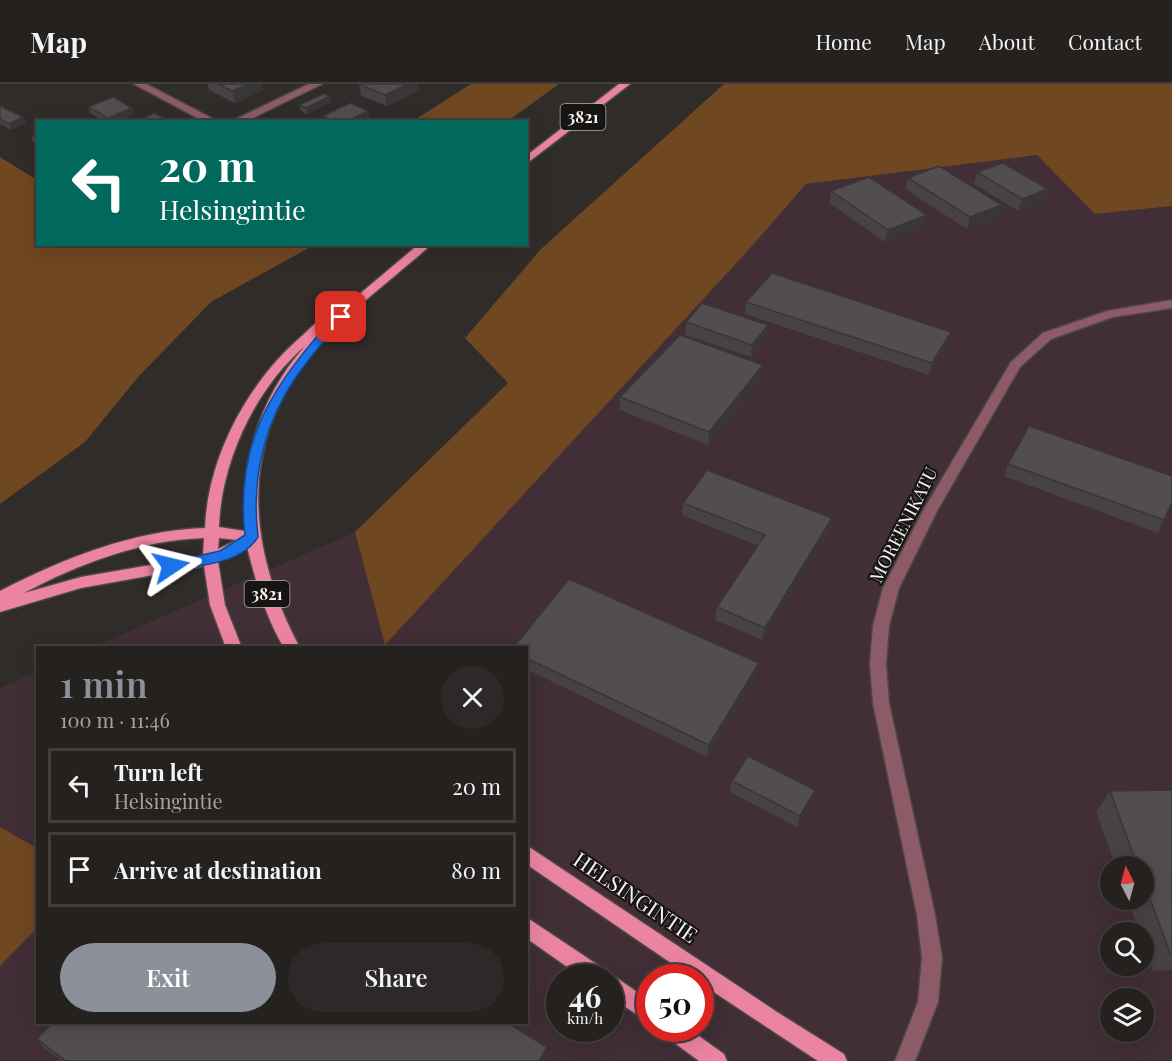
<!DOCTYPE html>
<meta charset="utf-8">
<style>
:root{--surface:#24211f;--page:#2c2928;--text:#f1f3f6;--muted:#a3a3a4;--line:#413e3d;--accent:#8c9099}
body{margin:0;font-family:"Playfair Display",serif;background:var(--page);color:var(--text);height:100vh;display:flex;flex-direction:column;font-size:22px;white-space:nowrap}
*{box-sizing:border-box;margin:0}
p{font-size:20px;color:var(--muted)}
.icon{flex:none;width:33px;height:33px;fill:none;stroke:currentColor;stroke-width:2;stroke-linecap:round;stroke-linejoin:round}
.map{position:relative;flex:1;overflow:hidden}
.drawer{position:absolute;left:36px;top:562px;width:492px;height:378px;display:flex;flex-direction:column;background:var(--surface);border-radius:0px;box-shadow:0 6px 24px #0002,0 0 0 2px var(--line)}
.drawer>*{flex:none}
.guide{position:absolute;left:36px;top:36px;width:492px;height:126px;border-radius:0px;box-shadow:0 6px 24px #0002,0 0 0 2px var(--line);background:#00695c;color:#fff;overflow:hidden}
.needle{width:39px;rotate:354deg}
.controls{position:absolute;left:1100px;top:772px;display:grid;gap:12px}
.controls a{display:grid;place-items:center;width:54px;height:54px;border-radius:50%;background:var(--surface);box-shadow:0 6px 24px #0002,0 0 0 2px var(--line);font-size:30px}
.speed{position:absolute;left:546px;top:880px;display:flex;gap:12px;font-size:30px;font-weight:700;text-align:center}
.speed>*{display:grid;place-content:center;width:78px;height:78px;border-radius:50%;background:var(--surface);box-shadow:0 6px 24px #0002,0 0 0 2px var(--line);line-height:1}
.speed small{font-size:15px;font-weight:400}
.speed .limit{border:9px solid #d22;background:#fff;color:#111}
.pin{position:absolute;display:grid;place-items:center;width:51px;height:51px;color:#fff;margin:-26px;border-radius:12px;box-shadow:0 3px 9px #0006}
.me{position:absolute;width:66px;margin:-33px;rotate:80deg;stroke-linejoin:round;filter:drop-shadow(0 0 4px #0008)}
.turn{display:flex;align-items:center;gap:21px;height:126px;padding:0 24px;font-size:27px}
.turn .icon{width:78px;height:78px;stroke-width:2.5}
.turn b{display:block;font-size:42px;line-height:51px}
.round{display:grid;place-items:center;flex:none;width:63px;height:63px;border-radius:32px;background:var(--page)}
.overview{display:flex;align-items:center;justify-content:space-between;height:102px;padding:0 24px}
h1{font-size:36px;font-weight:600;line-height:45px;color:var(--accent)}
.action{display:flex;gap:12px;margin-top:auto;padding:12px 24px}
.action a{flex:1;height:69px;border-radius:36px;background:var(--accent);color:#fff;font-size:24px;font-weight:600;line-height:69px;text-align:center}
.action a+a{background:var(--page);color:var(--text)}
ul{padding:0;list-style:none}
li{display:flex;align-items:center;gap:18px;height:75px;margin:0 12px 9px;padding:0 12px;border:3px solid var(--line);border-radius:0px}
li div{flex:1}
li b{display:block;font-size:22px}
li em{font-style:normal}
header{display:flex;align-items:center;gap:36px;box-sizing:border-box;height:84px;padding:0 30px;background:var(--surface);border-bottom:2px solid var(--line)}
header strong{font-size:28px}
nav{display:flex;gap:33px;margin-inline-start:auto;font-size:21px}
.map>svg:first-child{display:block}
</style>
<header>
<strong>Map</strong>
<nav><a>Home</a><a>Map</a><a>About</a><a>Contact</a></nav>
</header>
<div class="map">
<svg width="1172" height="977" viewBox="0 0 1172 977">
<rect width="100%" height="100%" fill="#302c29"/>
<g fill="#412e37" fill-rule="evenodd">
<path d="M1037,71L1095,130L1172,122V977H0V882L37,843L38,939H526V564H91L355,448L385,560L753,161L806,100ZM1110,783H1143V816H1110ZM1110,849H1143V882H1110ZM560,894H610V945H560ZM650,894H700V945H650ZM1110,915H1143V948H1110Z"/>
<path d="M37,587V764L0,743V604Z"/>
</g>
<g fill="#6f4721">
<path d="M471,0H559L508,37H413Z"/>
<path d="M724,0H1172V122L1095,130L1037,71L806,100L753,161L385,561L355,448L508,299L465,254L541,165Z"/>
<path d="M0,73L37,96L38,160L314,161L211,218L139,292L85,358L0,420Z"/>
<path d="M0,743L37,764L38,843L0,882Z"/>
</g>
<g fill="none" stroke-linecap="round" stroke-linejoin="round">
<defs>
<g id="minor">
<path d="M134,0H146L219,38H205Z"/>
<path d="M309,0H322L244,38H230Z"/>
<path d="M1172,216V224L1113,233L1051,255L1020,283L937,427L899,504L889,542L886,580L889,619L935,831L942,874L938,918L915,977H895L918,918L922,874L917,831L873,619L870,580L873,542L883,504L923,427L1011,278L1043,249L1107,227Z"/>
</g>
<g id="major">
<path d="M619,0H630L526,80V72Z"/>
<path d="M419,160H431C421,171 408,180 397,190C376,207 355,225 335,244C239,338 240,450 300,564H284C265,532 256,498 247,463L218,477L225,521L242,564H226L210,521L204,482L81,504L0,528V507C62,475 134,446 205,444C208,371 249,297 303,251C311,244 319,233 330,235ZM305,262C260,312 239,380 245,447L219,443C221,378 255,305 305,262ZM204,454L203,471L197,473L81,493L24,509C78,480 142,456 204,454ZM219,454L237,456L218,465Z"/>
<path d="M526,761L777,928L844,970L847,977H818L700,899V894H693L526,780Z"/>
<path d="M526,833L607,887L609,892L617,894L650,917V939L610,913V894H583L526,854Z"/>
<path d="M662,945H689L724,970L727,977H699L665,952Z"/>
</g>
</defs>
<use href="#minor" stroke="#4c4845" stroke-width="3"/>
<use href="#major" stroke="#4c4845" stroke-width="3"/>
<use href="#minor" fill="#8d5a67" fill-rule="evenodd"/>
<use href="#major" fill="#eb84a0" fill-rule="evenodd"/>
</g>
<g fill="#464246">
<path d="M208,0H261L263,6L235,19L209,6Z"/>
<path d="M359,0H418L419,6L387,22L361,12Z"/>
<path d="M331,18L307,30L301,27L299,21Z"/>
<path d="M0,22L23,33L26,39L11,46L0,40Z"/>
<path d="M88,23L132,24L134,30L116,38H105L90,29Z"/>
<path d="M368,27L369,33L359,38H324L323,32Z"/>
<path d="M38,49V60L33,58L31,52Z"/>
<path d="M977,88L1048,105L1044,117L1018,127L974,100Z"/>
<path d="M908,94L1002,121L999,133L967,145L905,105Z"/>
<path d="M831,107L927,131L924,143L885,158L829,119Z"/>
<path d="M746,218L947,260L929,291L745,230Z"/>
<path d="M686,238L768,241L766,254L751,273L685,251Z"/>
<path d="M762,293L708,361L620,326V313Z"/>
<path d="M1008,380L1164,436L1158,449L1004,392Z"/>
<path d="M683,419L830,446L762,556L715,536L717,523L758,462L682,431Z"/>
<path d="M526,564L759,579L757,591L707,673L526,585Z"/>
<path d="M732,697L815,706L812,717L797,743L730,708Z"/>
<path d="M1172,706V886L1153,887L1143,858V849H1140L1128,816H1143V783H1116L1096,728L1110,707Z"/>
<path d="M37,955L548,973L545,977H62L45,965Z"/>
</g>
<g fill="#393639">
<path d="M249,0H261L263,6L235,19L232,7Z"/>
<path d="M407,0H418L419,6L387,22L385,11Z"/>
<path d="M330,12L331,18L307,30L306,24Z"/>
<path d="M132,24L134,30L116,38H109L108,34Z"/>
<path d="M368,27L369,33L359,38H346Z"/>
<path d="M23,33L26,39L11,46L9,40Z"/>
<path d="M1048,105L1044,117L1018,127L1022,115Z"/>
<path d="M1002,121L999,133L967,145L970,133Z"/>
<path d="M927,131L924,143L885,158L888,146Z"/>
<path d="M768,241L766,254L751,273L752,261Z"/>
<path d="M951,248L947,260L929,291L932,279Z"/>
<path d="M763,281L762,293L708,361L709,348Z"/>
<path d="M832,434L830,446L762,556L765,544Z"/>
<path d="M759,579L757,591L707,673L709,661Z"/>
<path d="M815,706L812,717L797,743L800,732Z"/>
<path d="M547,963L548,973L545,977H539Z"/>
</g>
<g fill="#514d51" stroke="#393639" stroke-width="1.5">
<path d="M218,0H249L232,7Z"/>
<path d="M359,0H407L385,11Z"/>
<path d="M324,10L330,12L306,24L299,21Z"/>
<path d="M113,13L132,24L108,34L88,23Z"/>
<path d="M350,19L368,27L346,38H335L323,32Z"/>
<path d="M0,22L23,33L9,40L0,35Z"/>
<path d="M154,29L170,37L137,38Z"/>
<path d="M275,35L280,38H269Z"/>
<path d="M38,49V55L31,52Z"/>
<path d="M1003,79L1048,105L1022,115L977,88Z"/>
<path d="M939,82L1002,121L970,133L908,94Z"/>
<path d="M869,93L927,131L888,146L831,107Z"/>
<path d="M772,189L951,248L932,279L746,218Z"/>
<path d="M702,219L768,241L752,261L686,238Z"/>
<path d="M680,251L763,281L709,348L620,313Z"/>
<path d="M1029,342L1172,392V418L1164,436L1008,380Z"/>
<path d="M707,386L832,434L765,544L717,523L765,451L683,419Z"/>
<path d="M569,495L759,579L709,661L526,574V564H513Z"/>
<path d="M748,672L815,706L800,732L732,697Z"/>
<path d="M1172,706V869H1170L1143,796V783H1138L1110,707Z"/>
<path d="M52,939H508L547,963L539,977H66L37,955Z"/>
</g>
<path fill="#1a73e8" stroke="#114b97" stroke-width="1.5" d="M341,229L347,233C335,247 321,259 310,274C267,327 250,386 258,453C241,480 200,481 171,487L166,486L165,482L166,479L220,467L245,451C234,356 275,298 337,230Z"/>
<g text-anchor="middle" stroke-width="4.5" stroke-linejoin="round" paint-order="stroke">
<g fill="#171513" stroke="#b3b0ae" stroke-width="1.5">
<rect x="560.5" y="20" width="45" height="26" rx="4.5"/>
<rect x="244.5" y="497" width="45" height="26" rx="4.5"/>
</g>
<g font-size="16" font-weight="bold" fill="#f6f3f0">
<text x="583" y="39">3821</text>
<text x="267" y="516">3821</text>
</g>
<g font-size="18" fill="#f6f3f0" stroke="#171513">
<text transform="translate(904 441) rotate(-63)" y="6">MOREENIKATU</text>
</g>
<g font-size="21" fill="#f6f3f0" stroke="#171513">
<text transform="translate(635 814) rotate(34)" y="7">HELSINGINTIE</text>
</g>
</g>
</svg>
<div class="controls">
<a><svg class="needle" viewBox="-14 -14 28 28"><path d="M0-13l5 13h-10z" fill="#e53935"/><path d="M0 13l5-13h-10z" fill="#a3a3a4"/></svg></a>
<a><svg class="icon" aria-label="search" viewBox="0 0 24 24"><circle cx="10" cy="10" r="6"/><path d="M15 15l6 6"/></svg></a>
<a><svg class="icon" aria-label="layers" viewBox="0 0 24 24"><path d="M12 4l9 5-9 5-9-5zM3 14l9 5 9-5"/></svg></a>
</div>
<div class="speed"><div>46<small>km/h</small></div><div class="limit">50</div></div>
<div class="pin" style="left:341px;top:233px;background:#d93025"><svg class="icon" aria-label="arrive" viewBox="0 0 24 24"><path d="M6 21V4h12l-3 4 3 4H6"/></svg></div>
<svg class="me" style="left:171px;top:482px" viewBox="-20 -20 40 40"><path d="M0-17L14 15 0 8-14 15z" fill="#1a73e8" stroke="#fff" stroke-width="4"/></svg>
<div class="guide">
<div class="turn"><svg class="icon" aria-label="left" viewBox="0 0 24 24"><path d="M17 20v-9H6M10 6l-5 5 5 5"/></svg><div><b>20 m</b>Helsingintie</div></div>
</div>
<section class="drawer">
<div class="overview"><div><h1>1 min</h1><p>100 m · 11:46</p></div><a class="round"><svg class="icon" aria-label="close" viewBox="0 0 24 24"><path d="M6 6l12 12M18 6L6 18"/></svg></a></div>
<ul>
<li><svg class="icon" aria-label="left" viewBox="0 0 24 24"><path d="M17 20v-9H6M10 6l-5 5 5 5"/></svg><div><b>Turn left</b><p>Helsingintie</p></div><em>20 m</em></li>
<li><svg class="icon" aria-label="arrive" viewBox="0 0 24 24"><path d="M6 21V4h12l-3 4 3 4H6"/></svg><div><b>Arrive at destination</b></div><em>80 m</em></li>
</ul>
<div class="action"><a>Exit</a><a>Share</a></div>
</section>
</div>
